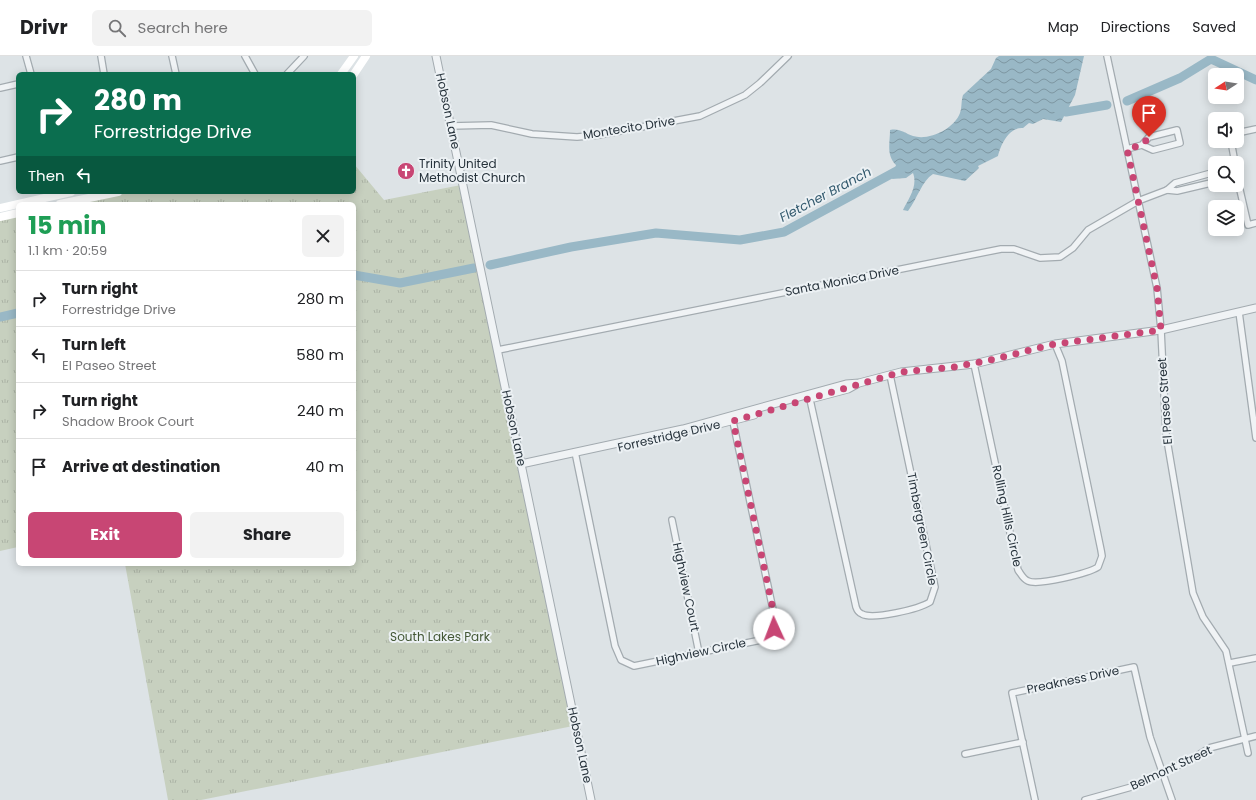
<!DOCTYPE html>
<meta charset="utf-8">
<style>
:root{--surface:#fff;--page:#f2f2f2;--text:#202124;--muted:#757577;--line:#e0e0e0;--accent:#c84674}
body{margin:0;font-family:Poppins,sans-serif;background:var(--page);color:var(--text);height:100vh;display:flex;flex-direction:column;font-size:15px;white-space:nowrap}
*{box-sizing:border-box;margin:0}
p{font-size:13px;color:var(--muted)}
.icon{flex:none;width:22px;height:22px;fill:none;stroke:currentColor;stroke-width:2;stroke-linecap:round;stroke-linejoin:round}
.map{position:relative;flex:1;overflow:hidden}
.details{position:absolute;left:16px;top:146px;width:340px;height:364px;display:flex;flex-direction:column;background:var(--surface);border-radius:6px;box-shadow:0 2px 10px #0003}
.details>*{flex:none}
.banner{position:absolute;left:16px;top:16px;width:340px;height:122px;border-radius:6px;box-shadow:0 2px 10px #0003;background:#0b6e4f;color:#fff;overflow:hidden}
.needle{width:26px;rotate:258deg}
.fabs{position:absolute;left:1208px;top:12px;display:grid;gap:8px}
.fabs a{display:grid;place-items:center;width:36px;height:36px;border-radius:6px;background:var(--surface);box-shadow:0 2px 10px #0003;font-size:20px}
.pin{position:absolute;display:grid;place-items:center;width:34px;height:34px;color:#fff;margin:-41px -17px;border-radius:50% 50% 50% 0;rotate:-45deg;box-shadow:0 0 4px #0007}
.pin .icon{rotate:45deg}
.me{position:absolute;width:44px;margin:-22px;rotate:358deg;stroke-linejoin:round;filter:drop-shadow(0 0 3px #0008)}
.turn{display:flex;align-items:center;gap:14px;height:84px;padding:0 12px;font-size:18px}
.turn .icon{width:52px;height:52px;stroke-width:2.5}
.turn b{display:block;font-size:28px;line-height:34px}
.then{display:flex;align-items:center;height:38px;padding:0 12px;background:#0003;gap:8px;font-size:15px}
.round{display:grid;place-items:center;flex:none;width:42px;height:42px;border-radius:6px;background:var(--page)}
.overview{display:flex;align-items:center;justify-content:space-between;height:68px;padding:0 12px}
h1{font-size:24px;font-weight:700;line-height:30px;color:#1e9e55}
.action{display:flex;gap:8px;margin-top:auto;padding:8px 12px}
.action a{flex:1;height:46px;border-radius:6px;background:var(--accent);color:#fff;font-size:16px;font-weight:700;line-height:46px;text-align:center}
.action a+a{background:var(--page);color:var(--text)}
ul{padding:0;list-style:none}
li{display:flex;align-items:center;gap:12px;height:56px;padding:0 12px;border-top:1px solid var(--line)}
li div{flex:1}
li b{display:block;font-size:15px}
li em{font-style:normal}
header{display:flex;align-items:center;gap:24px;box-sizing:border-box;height:56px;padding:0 20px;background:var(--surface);border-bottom:1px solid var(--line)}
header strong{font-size:19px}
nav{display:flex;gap:22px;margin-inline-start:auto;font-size:14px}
.search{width:280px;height:36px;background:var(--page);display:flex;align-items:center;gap:10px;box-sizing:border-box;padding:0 14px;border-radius:6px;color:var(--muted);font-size:15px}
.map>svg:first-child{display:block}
</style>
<header>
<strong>Drivr</strong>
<div class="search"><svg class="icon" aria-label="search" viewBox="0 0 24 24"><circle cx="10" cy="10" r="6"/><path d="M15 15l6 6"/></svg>Search here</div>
<nav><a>Map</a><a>Directions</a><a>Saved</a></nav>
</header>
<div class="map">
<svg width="1256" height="744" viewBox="0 0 1256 744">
<defs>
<pattern id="park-tufts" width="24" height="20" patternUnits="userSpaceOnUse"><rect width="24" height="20" fill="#c7d0bf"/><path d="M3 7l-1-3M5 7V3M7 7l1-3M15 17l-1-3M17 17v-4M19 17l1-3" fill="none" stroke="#abb3a5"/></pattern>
<pattern id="water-waves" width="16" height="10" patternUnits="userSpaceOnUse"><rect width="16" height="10" fill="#99b8c6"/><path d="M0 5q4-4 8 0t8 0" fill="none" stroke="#7d96a2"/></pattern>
</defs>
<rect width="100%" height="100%" fill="#dde3e6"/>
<g fill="url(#park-tufts)">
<path d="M354,108L384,144L461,129L573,670L201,744H168L125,508H354V148H64L120,136H354Z"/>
<path d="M18,158V491L0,495V162Z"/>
</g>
<path fill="url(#water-waves)" d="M999,0H1084L1075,39L1061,66L1043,63L1033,68L1029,67L1023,72C1009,71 1001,88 998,100L978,110L979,112L965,125L933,118C922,125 917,143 908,155L903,154C909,142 918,130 913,117L906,122L892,123L896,109C886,99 890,87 890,74C900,72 904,77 913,80C929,85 954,73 960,57C962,52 961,45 963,39L991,13L996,2Z"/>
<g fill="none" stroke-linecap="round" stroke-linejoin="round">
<g stroke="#99b8c6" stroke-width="9">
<path d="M1127,45L1180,22L1211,3L1256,24"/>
<path d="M1056,52L1066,56L1107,49"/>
<path d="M490,209L571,191L656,177L740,184L784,176L904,111"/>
<path d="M354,219L400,227L474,212"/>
<path d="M0,261L18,257"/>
</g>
<defs>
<g id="minor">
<path d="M26,0L31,18"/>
<path d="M101,0L104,18"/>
<path d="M172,0L176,18"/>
<path d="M245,0L255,18"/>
<path d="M1107,0L1157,232L1161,274L1166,378L1193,537L1203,561L1226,595L1248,697"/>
<path d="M287,18L304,0"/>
<path d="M0,32L18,28"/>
<path d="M451,70L491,69L532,78L577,81L599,79L700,60L745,39L760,27L788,0"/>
<path d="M1237,77L1256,73"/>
<path d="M1231,85L1235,107"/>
<path d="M1127,93L1142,89L1149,81L1177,74L1180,87L1153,94L1142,89"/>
<path d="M0,105L18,101"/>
<path d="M1237,121L1248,169L1256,167"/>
<path d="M1167,134L1177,135L1215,126"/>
<path d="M1239,256L1256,382"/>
<path d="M498,294L1001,193H1014L1040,202L1060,201L1073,192L1088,174L1138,145L1167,134L1175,127L1215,116"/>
<path d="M974,308L1018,514C1021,518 1023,523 1028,525C1038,530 1089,517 1098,511L1102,500L1101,494L1062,305L1055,288"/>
<path d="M809,339L856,551C857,554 859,557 862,558C873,564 919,553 930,546L935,531L890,319"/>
<path d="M575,396L615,590L621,604L634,610L761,584C771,579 775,573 775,563L732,361"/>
<path d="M672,464L699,597"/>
<path d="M1230,607L1256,602"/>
<path d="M965,698L1023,686"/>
<path d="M1035,744L1012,637L1134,611L1150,681L1172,744"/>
<path d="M1085,744L1135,730L1192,703L1209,692L1256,680"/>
</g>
<g id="tertiary">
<path d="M436,0L591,744"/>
<path d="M814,342L848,333L857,328"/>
<path d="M719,368L754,359"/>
<path d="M521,408L683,373L846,328L859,327L901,316L974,308L1055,288L1161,274L1256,252"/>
</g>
</defs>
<use href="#minor" stroke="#a3abb0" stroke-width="8"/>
<use href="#tertiary" stroke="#a3abb0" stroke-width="9"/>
<use href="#minor" stroke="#f0f3f5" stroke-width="5.5"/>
<use href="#tertiary" stroke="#f0f3f5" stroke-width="7"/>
<g stroke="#fff" stroke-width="8">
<path d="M341,18L354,0"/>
<path d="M354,18L366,0"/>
<path d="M60,148L118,136"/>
<path d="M0,152L71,136"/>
<path d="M0,161L18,157"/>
</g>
</g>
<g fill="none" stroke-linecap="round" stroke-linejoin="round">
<path stroke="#c84674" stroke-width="7" stroke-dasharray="0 12.6" d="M774,573L775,563L733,365L901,316L954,311L990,304L1055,288L1161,274L1157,232L1127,93L1142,89L1149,81"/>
</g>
<defs>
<symbol id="church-disc" viewBox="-11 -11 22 22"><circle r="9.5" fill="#c84674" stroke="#ecf1f4"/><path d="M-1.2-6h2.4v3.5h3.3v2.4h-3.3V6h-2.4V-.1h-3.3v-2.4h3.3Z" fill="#fff"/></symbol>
</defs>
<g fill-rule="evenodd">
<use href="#church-disc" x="396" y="105" width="20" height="20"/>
</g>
<g text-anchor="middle" stroke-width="4" stroke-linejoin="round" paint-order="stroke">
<g font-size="12" fill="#27333c" stroke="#ecf1f4">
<text transform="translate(448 55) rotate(78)" y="4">Hobson Lane</text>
<text transform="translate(629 72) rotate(-9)" y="4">Montecito Drive</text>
<text transform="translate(842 225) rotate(-11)" y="4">Santa Monica Drive</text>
<text transform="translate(1165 345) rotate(-94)" y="4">El Paseo Street</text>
<text transform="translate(514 372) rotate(78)" y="4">Hobson Lane</text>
<text transform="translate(669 380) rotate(-13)" y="4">Forrestridge Drive</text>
<text transform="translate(1007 460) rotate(78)" y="4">Rolling Hills Circle</text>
<text transform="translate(922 473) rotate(79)" y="4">Timbergreen Circle</text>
<text transform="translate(686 531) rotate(78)" y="4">Highview Court</text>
<text transform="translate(701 596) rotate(-12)" y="4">Highview Circle</text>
<text transform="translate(1073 624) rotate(-12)" y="4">Preakness Drive</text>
<text transform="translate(580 689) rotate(78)" y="4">Hobson Lane</text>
<text transform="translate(1171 712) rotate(-25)" y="4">Belmont Street</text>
</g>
<g font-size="12" fill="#27333c" stroke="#ecf1f4" text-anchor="start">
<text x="419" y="112">Trinity United<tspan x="419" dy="14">Methodist Church</tspan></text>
</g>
<g font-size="12" fill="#435735" stroke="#ecf1f4">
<text x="440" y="585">South Lakes Park</text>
</g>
<g font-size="13" font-style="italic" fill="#335a6e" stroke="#ecf1f4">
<text transform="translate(825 138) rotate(-28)" y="5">Fletcher Branch</text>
</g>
</g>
</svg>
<div class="fabs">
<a><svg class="needle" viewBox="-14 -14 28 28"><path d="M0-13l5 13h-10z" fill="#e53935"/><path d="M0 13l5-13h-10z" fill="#757577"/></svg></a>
<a><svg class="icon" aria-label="sound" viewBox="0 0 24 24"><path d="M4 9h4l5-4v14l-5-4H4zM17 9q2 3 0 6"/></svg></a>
<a><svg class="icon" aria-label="search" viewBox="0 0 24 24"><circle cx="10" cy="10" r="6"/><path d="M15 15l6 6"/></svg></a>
<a><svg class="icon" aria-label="layers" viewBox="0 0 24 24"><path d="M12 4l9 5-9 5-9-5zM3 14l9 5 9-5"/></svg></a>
</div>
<div class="pin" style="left:1149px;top:81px;background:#d93025"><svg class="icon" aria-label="arrive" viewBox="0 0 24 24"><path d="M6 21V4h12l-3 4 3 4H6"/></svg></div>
<svg class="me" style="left:774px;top:573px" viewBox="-20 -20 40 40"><circle r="19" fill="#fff"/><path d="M0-13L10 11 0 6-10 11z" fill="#c84674"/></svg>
<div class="banner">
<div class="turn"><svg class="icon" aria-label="right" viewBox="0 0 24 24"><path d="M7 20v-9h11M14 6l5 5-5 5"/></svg><div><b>280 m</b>Forrestridge Drive</div></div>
<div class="then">Then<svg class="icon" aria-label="left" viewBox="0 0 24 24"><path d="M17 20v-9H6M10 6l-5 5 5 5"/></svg></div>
</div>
<section class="details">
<div class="overview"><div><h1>15 min</h1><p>1.1 km · 20:59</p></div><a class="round"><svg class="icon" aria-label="close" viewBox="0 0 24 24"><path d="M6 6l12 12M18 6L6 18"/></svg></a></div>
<ul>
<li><svg class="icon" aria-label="right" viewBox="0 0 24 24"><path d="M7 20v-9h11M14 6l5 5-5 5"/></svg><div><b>Turn right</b><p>Forrestridge Drive</p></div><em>280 m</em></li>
<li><svg class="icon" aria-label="left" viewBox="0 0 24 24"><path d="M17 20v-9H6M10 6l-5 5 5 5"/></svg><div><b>Turn left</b><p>El Paseo Street</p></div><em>580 m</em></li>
<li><svg class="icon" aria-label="right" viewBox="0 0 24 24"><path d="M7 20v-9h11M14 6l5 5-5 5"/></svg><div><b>Turn right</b><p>Shadow Brook Court</p></div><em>240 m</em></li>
<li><svg class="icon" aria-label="arrive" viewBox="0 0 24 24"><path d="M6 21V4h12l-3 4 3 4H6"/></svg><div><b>Arrive at destination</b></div><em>40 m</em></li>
</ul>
<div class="action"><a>Exit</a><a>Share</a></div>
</section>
</div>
